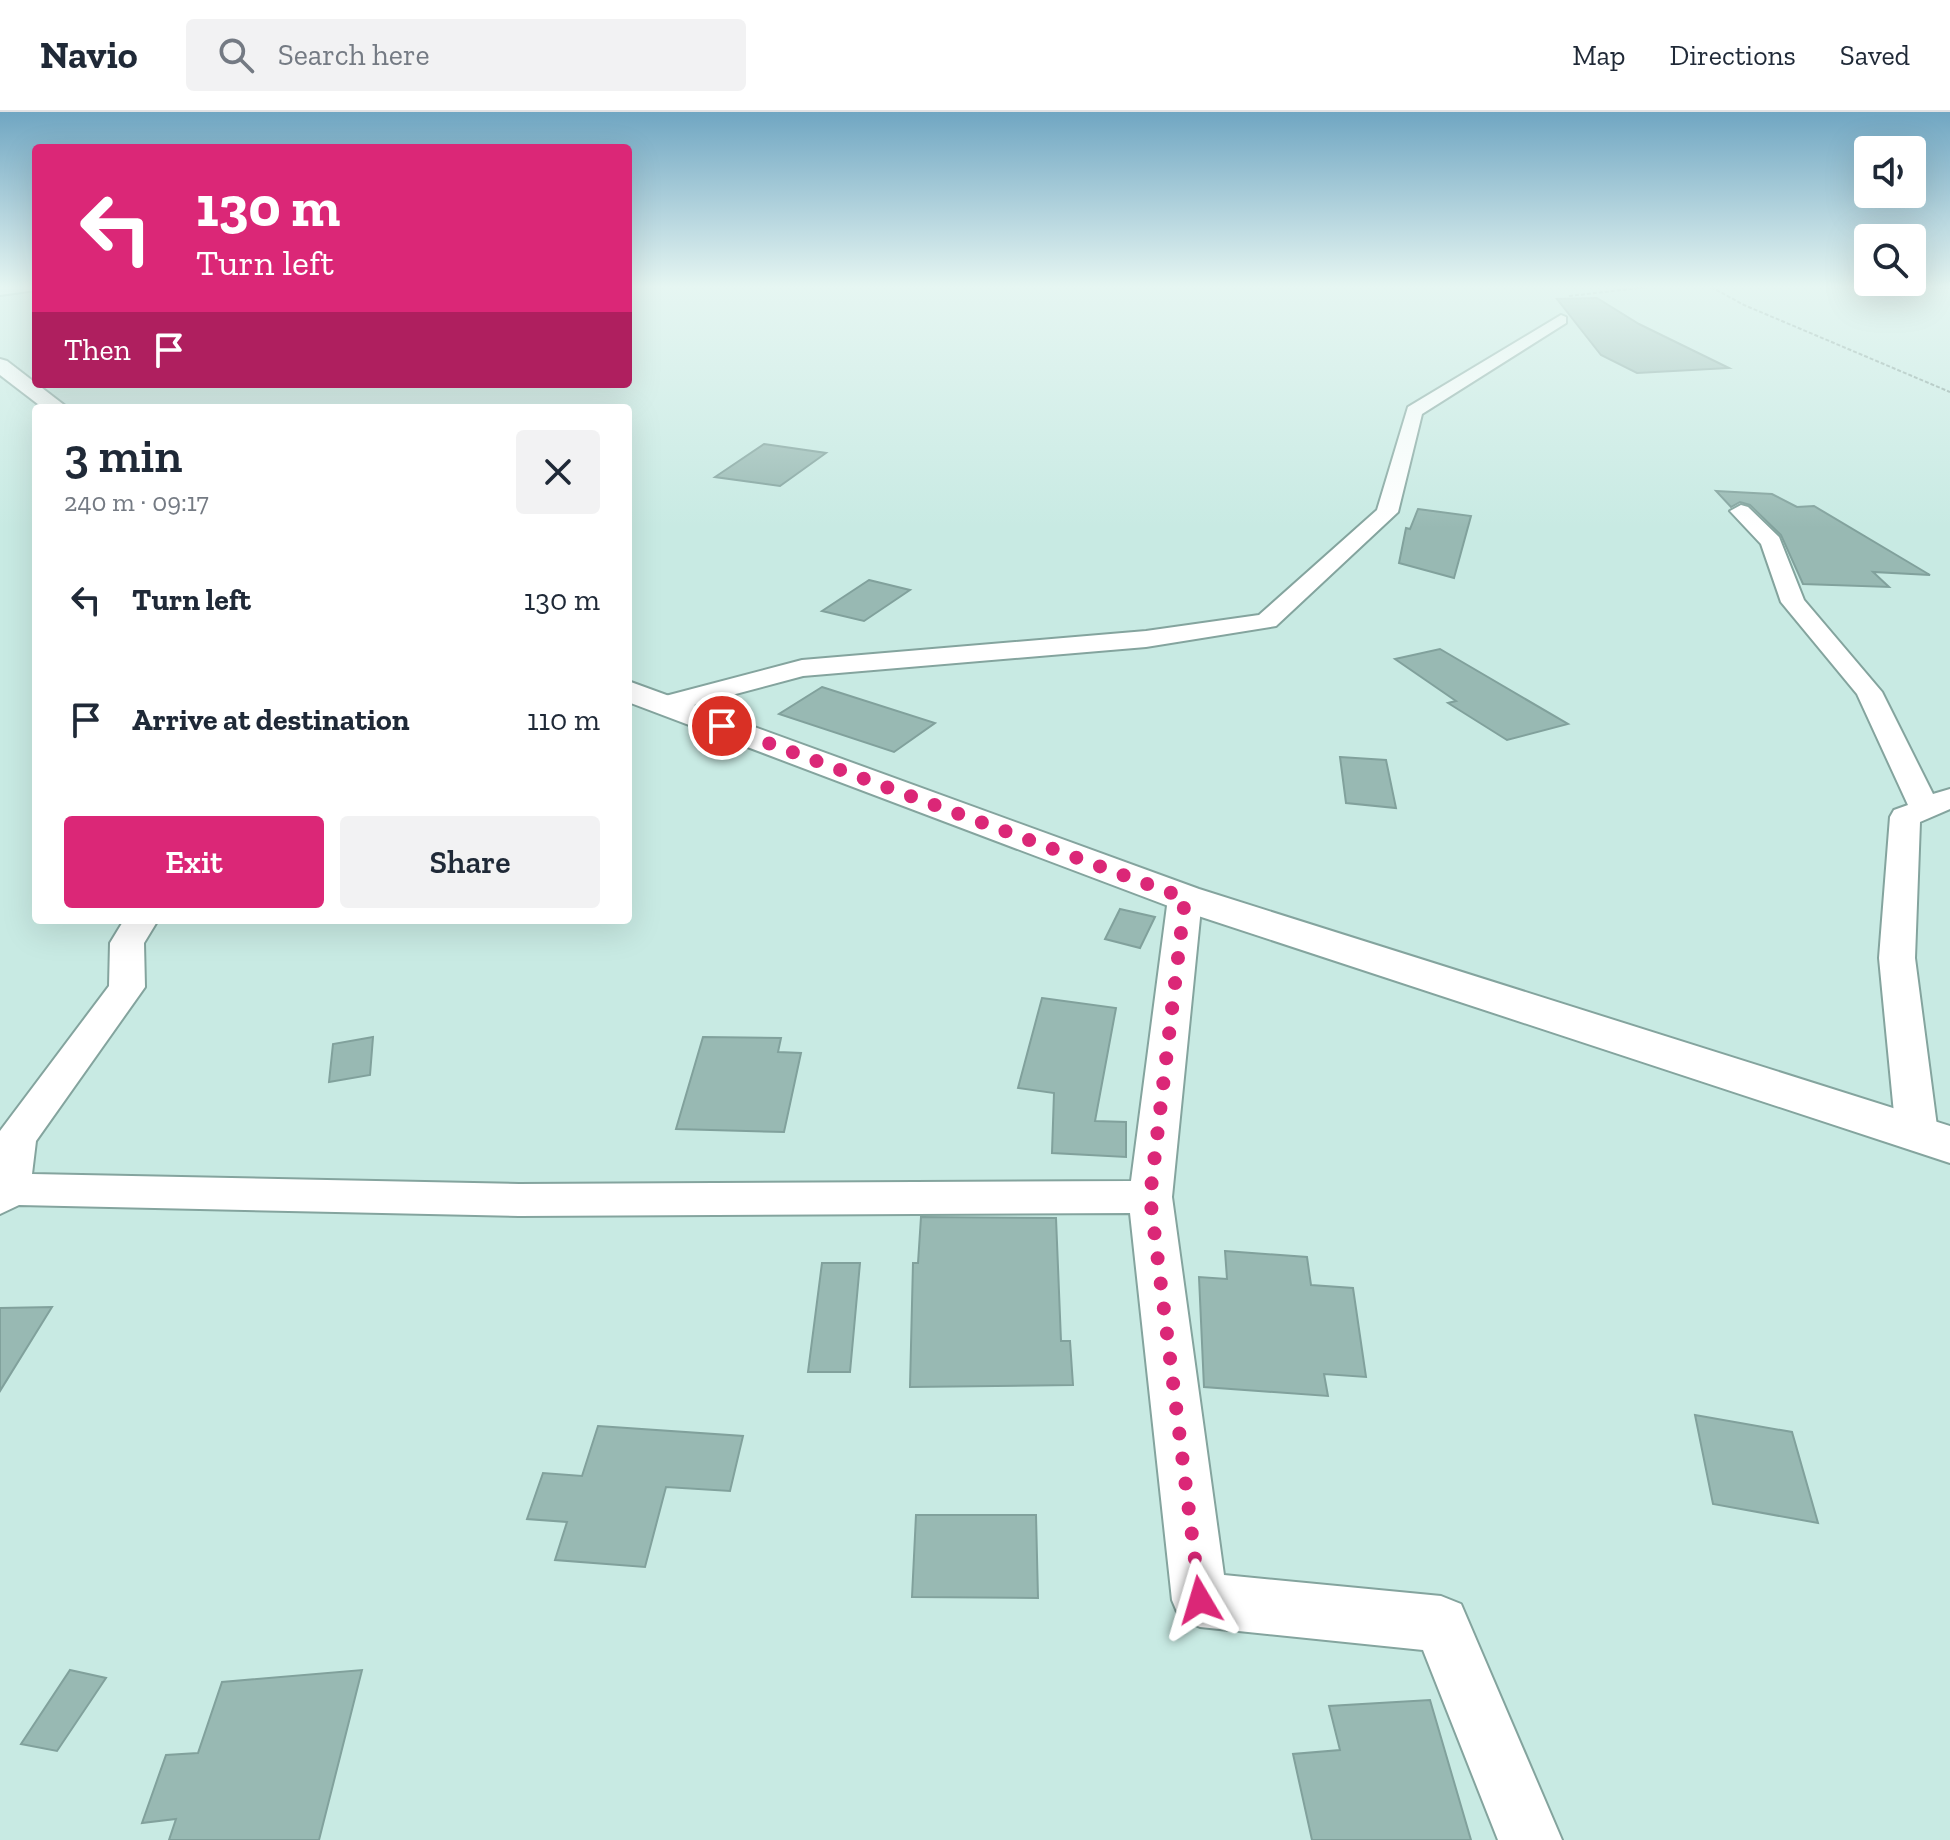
<!DOCTYPE html>
<meta charset="utf-8">
<style>
:root{--surface:#fff;--page:#f2f2f3;--text:#1f2937;--muted:#747a83;--line:#e0e1e3;--accent:#db2777}
body{margin:0;font-family:"Zilla Slab",serif;background:var(--page);color:var(--text);height:100vh;display:flex;flex-direction:column;font-size:30px;white-space:nowrap}
*{box-sizing:border-box;margin:0}
p{font-size:26px;color:var(--muted)}
.icon{flex:none;width:44px;height:44px;fill:none;stroke:currentColor;stroke-width:2;stroke-linecap:round;stroke-linejoin:round}
.map{position:relative;flex:1;overflow:hidden}
.sheet{position:absolute;left:32px;top:292px;width:600px;height:520px;display:flex;flex-direction:column;background:var(--surface);border-radius:8px;box-shadow:0 8px 32px #0002}
.sheet>*{flex:none}
.guide{position:absolute;left:32px;top:32px;width:600px;height:244px;border-radius:8px;box-shadow:0 8px 32px #0002;background:#db2777;color:#fff;overflow:hidden}
.controls{position:absolute;left:1854px;top:24px;display:grid;gap:16px}
.controls a{display:grid;place-items:center;width:72px;height:72px;border-radius:8px;background:var(--surface);box-shadow:0 8px 32px #0002;font-size:40px}
.pin{position:absolute;display:grid;place-items:center;width:68px;height:68px;color:#fff;margin:-34px;border:4px solid #fff;border-radius:50%;box-shadow:0 2px 8px #0007}
.me{position:absolute;width:88px;margin:-44px;rotate:353deg;stroke-linejoin:round;filter:drop-shadow(0 0 6px #0008)}
.turn{display:flex;align-items:center;gap:28px;height:168px;padding:0 32px;font-size:36px}
.turn .icon{width:104px;height:104px;stroke-width:2.5}
.turn b{display:block;font-size:56px;line-height:68px}
.then{display:flex;align-items:center;height:76px;padding:0 32px;background:#0003;gap:16px;font-size:30px}
.round{display:grid;place-items:center;flex:none;width:84px;height:84px;border-radius:8px;background:var(--page)}
.headline{display:flex;align-items:center;justify-content:space-between;height:136px;padding:0 32px}
h1{font-size:48px;font-weight:600;line-height:60px}
.cta{display:flex;gap:16px;margin-top:auto;padding:16px 32px}
.cta a{flex:1;height:92px;border-radius:8px;background:var(--accent);color:#fff;font-size:32px;font-weight:600;line-height:92px;text-align:center}
.cta a+a{background:var(--page);color:var(--text)}
ul{padding:0;list-style:none}
li{display:flex;align-items:center;gap:24px;height:120px;padding:0 32px}
li div{flex:1}
li b{display:block;font-size:30px}
li em{font-style:normal}
header{display:flex;align-items:center;gap:48px;box-sizing:border-box;height:112px;padding:0 40px;background:var(--surface);border-bottom:2px solid var(--line)}
header strong{font-size:38px}
nav{display:flex;gap:44px;margin-inline-start:auto;font-size:28px}
.search{width:560px;height:72px;background:var(--page);display:flex;align-items:center;gap:20px;box-sizing:border-box;padding:0 28px;border-radius:8px;color:var(--muted);font-size:30px}
.map>svg:first-child{display:block}
</style>
<header>
<strong>Navio</strong>
<div class="search"><svg class="icon" aria-label="search" viewBox="0 0 24 24"><circle cx="10" cy="10" r="6"/><path d="M15 15l6 6"/></svg>Search here</div>
<nav><a>Map</a><a>Directions</a><a>Saved</a></nav>
</header>
<div class="map">
<svg width="1950" height="1728" viewBox="0 0 1950 1728">
<rect width="100%" height="100%" fill="#c8eae3"/>
<g fill="#98b9b3" stroke="#81a19c" stroke-width="2">
<path d="M1597,186L1639,212L1729,256L1637,261L1601,243L1557,187Z"/>
<path d="M764,332L826,341L780,374L715,365Z"/>
<path d="M1716,379L1772,382L1797,395L1814,394L1930,463L1873,460L1889,475L1803,472L1781,423L1750,393L1740,390L1731,395Z"/>
<path d="M1418,397L1471,404L1454,466L1399,451L1406,416L1410,417Z"/>
<path d="M869,468L910,478L864,509L822,499Z"/>
<path d="M1440,537L1568,612L1507,628L1448,591L1456,589L1395,547Z"/>
<path d="M822,575L935,611L894,640L779,602Z"/>
<path d="M1340,645L1386,648L1396,696L1346,691Z"/>
<path d="M1120,797L1155,805L1140,836L1105,827Z"/>
<path d="M1042,886L1116,896L1095,1009L1126,1010V1045L1052,1041L1054,981L1018,976Z"/>
<path d="M373,925L370,963L329,970L333,932Z"/>
<path d="M703,925L781,926L778,940L801,941L784,1020L676,1017Z"/>
<path d="M921,1105L1056,1106L1061,1229H1070L1073,1273L910,1275L913,1151H918Z"/>
<path d="M1225,1139L1307,1145L1311,1173L1353,1176L1366,1265L1324,1262L1328,1284L1204,1275L1199,1165L1227,1167Z"/>
<path d="M822,1151H860L850,1260H808Z"/>
<path d="M52,1195L0,1279V1196Z"/>
<path d="M1695,1303L1792,1320L1818,1411L1713,1392Z"/>
<path d="M598,1314L743,1324L730,1379L666,1375L645,1455L555,1448L567,1410L527,1407L543,1361L582,1364Z"/>
<path d="M916,1403H1036L1038,1486L912,1485Z"/>
<path d="M70,1558L106,1566L57,1639L21,1632Z"/>
<path d="M362,1558L319,1728H169L176,1707L142,1711L166,1643L198,1641L222,1570Z"/>
<path d="M1430,1588L1471,1728H1312L1293,1642L1340,1638L1329,1594Z"/>
</g>
<g fill="none" stroke-linecap="round" stroke-linejoin="round">
<defs>
<g id="minor">
<path d="M0,175H36V178L0,183Z"/>
<path d="M1561,203L1566,205V211L1422,302L1398,400L1276,514L1146,535L803,564L664,601L654,599L650,593L654,587L802,548L1146,519L1259,503L1377,398L1408,295Z"/>
<path d="M1741,393L1748,395L1779,425L1804,488L1882,580L1933,682L1950,677V697L1920,710L1915,846L1938,1022L1932,1032L1917,1037L1902,1032L1896,1022L1879,846L1890,705L1894,698L1908,693L1857,582L1781,490L1761,432L1730,399Z"/>
<path d="M1185,776L1197,779L1202,786L1172,1085L1224,1463L1441,1484L1461,1492L1562,1728H1498L1423,1538L1200,1515L1180,1507L1172,1488L1130,1101L519,1104L19,1093L0,1102V1019L109,874L110,831L124,808H158L144,831L145,875L36,1029L32,1062L519,1072L1131,1069L1168,786L1173,779Z"/>
</g>
<g id="secondary">
<path d="M0,247L7,249L68,296H43L0,263Z"/>
<path d="M628,569L1199,777L1950,1014V1051L1171,795L628,590Z"/>
</g>
</defs>
<use href="#minor" stroke="#84a49e" stroke-width="4"/>
<use href="#secondary" stroke="#84a49e" stroke-width="4"/>
<g stroke="#7a948e" stroke-width="2" stroke-dasharray="4 2" stroke-linecap="butt">
<path d="M1711,175L1744,193L1950,280"/>
<path d="M1569,184L1648,175"/>
</g>
<use href="#minor" fill="#fff" fill-rule="evenodd"/>
<use href="#secondary" fill="#fff" fill-rule="evenodd"/>
</g>
<linearGradient id="sky" x2="0" y2="1"><stop stop-color="#70a6c2"/><stop offset="0.42" stop-color="#e6f6f2"/><stop offset="1" stop-color="#e6f6f2" stop-opacity="0"/></linearGradient>
<rect width="1950" height="416" fill="url(#sky)"/>
<g fill="none" stroke-linecap="round" stroke-linejoin="round">
<path stroke="#db2777" stroke-width="14" stroke-dasharray="0 25.2" d="M722,614L1185,786L1150,1085L1200,1488"/>
</g>
</svg>
<div class="controls">
<a><svg class="icon" aria-label="sound" viewBox="0 0 24 24"><path d="M4 9h4l5-4v14l-5-4H4zM17 9q2 3 0 6"/></svg></a>
<a><svg class="icon" aria-label="search" viewBox="0 0 24 24"><circle cx="10" cy="10" r="6"/><path d="M15 15l6 6"/></svg></a>
</div>
<div class="pin" style="left:722px;top:614px;background:#d93025"><svg class="icon" aria-label="arrive" viewBox="0 0 24 24"><path d="M6 21V4h12l-3 4 3 4H6"/></svg></div>
<svg class="me" style="left:1200px;top:1488px" viewBox="-20 -20 40 40"><path d="M0-17L14 15 0 8-14 15z" fill="#db2777" stroke="#fff" stroke-width="4"/></svg>
<div class="guide">
<div class="turn"><svg class="icon" aria-label="left" viewBox="0 0 24 24"><path d="M17 20v-9H6M10 6l-5 5 5 5"/></svg><div><b>130 m</b>Turn left</div></div>
<div class="then">Then<svg class="icon" aria-label="arrive" viewBox="0 0 24 24"><path d="M6 21V4h12l-3 4 3 4H6"/></svg></div>
</div>
<section class="sheet">
<div class="headline"><div><h1>3 min</h1><p>240 m · 09:17</p></div><a class="round"><svg class="icon" aria-label="close" viewBox="0 0 24 24"><path d="M6 6l12 12M18 6L6 18"/></svg></a></div>
<ul>
<li><svg class="icon" aria-label="left" viewBox="0 0 24 24"><path d="M17 20v-9H6M10 6l-5 5 5 5"/></svg><div><b>Turn left</b></div><em>130 m</em></li>
<li><svg class="icon" aria-label="arrive" viewBox="0 0 24 24"><path d="M6 21V4h12l-3 4 3 4H6"/></svg><div><b>Arrive at destination</b></div><em>110 m</em></li>
</ul>
<div class="cta"><a>Exit</a><a>Share</a></div>
</section>
</div>
